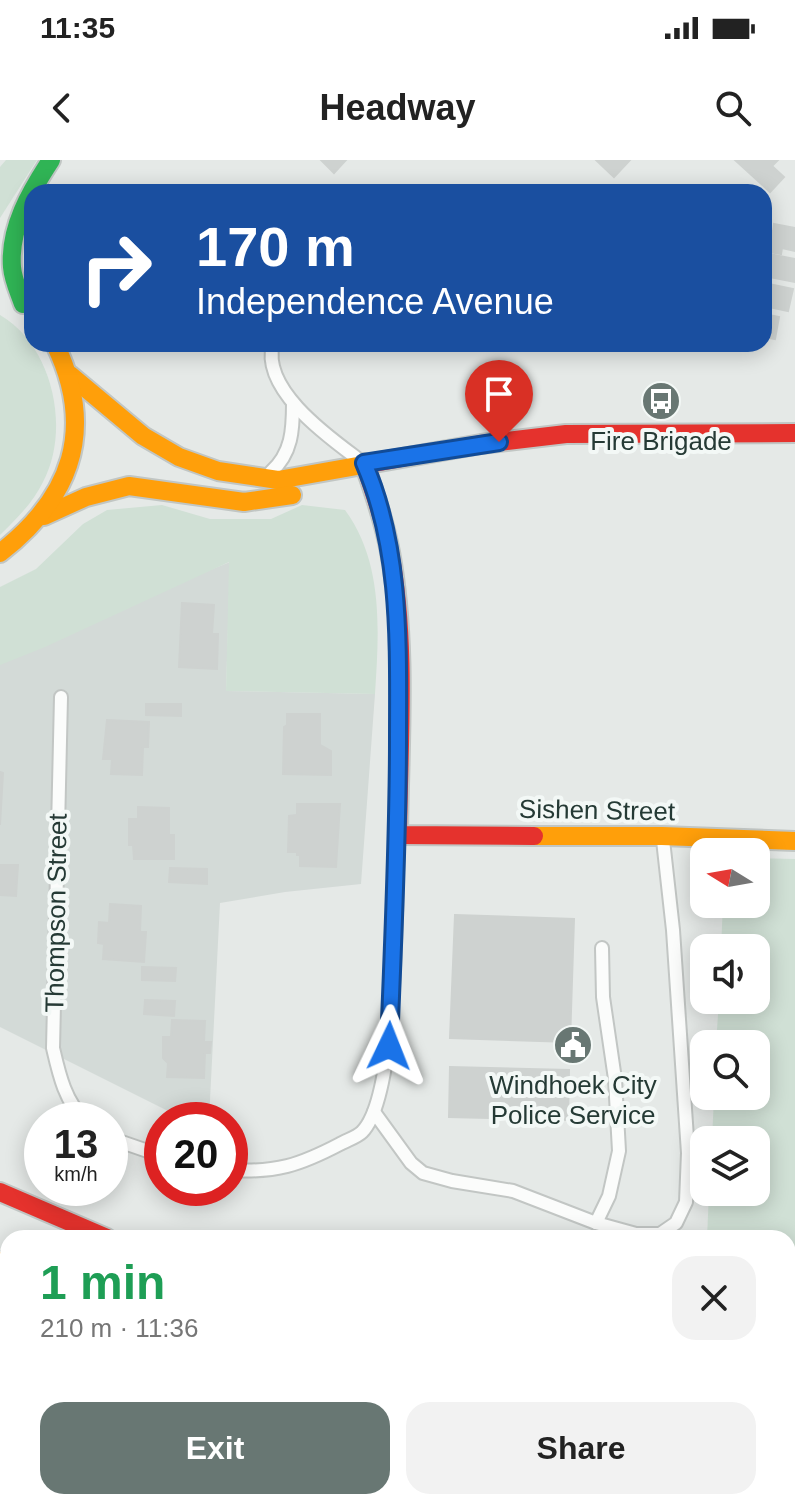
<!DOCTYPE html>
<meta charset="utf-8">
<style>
:root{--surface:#fff;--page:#f2f2f2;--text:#222;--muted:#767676;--accent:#687773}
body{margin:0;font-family:Helvetica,sans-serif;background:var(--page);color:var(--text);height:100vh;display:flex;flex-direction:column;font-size:30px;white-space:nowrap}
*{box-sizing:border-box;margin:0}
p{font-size:26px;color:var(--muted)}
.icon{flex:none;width:44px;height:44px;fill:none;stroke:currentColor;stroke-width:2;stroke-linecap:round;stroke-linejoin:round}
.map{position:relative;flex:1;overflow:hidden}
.side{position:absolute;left:0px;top:1070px;width:796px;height:280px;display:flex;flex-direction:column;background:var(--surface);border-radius:24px 24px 0 0;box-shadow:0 4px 20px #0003}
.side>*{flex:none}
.banner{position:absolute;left:24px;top:24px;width:748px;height:168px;border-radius:24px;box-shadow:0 4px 20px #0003;background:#1a4fa0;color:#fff;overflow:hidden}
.needle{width:52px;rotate:281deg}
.fabs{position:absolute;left:690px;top:678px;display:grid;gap:16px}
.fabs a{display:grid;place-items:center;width:80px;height:80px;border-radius:16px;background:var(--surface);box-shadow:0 4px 20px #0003;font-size:40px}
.speed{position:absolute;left:24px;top:942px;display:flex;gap:16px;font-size:40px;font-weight:700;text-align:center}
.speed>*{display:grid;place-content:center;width:104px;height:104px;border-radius:50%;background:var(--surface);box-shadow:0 4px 20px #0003;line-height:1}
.speed small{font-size:20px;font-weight:400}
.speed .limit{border:12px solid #d22;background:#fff;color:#111}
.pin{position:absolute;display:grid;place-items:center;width:68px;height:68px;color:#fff;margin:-82px -34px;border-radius:50% 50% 50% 0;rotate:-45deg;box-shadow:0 0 8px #0007}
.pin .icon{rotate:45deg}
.me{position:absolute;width:88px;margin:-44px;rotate:2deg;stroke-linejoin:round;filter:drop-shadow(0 0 6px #0008)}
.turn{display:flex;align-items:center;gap:28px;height:168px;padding:0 40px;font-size:36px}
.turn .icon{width:104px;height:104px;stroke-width:2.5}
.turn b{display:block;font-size:56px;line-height:68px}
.round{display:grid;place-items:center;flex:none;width:84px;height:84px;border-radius:24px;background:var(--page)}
.head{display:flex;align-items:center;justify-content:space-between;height:136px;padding:0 40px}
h1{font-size:48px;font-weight:700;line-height:60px;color:#1e9e55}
.button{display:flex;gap:16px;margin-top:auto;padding:16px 40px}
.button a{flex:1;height:92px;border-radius:24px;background:var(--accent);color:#fff;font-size:32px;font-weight:700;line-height:92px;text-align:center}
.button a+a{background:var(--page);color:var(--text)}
.status{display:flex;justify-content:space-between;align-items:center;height:56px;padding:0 40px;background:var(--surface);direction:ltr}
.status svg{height:22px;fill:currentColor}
header{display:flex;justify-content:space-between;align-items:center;height:104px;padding:0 40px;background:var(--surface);font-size:36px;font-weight:700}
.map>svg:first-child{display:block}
</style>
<div class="status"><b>11:35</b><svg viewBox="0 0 49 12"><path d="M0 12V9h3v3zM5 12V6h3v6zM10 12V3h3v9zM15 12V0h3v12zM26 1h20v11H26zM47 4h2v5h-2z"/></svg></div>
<header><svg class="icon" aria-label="back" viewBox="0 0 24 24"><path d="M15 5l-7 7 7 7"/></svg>Headway<svg class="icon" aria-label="search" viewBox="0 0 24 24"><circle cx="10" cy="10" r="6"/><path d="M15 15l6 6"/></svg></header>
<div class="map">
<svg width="795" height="1350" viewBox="0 0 795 1350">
<rect width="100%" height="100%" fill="#e5e9e7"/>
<path fill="#d3dad7" d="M230,402L226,531L375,534L361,724L285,732L220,743L209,960H186L0,867V495Z"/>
<g fill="#d0e0d5">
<path d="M6,0H37L0,58V7Z"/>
<path d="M0,155C53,186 71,269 43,322C32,344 17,358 0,375Z"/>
<path d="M162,345L210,359H271L302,345L345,350C384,403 379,472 375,534L226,531L229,402L45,487L0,505V427L36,409L83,364L107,350Z"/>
<path d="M756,698L795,699V1155L788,1154V1078H707L709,1032H756V980H712L714,936H756V884H716L719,840H756V788H721L723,744H756Z"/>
</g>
<g fill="#ced2d0" stroke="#ced2d0" stroke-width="2">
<path d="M321,0H346L334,13Z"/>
<path d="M596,0H630L614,17Z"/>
<path d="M735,0H778L772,6L784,17L770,32Z"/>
<path d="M774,64L795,68V91L782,88L781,94L764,91V70L773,72Z"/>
<path d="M764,93L795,99V122L764,116Z"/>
<path d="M764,123L793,129L788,151L764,146Z"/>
<path d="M764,154L779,157L775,179L764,177Z"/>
<path d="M182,443L214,445L212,474H218L217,509L179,507Z"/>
<path d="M146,544H181V556L146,555Z"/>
<path d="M287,554H320V585L331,591V615L283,614L284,567L287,565Z"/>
<path d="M107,560L149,562L148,587H143L142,615L111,614L112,599H103Z"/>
<path d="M0,612L3,613L0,665Z"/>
<path d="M297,644H340L336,707L300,706V695H297Z"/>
<path d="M138,647L169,648V675H174V699H134L133,685H129V659H138Z"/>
<path d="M297,655V692H288L289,656Z"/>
<path d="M0,705H18L16,736L0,735Z"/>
<path d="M170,708L207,709V724L169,722Z"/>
<path d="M110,744L141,746L140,772H146L144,802L103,799L104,784L98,783L99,762L109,763Z"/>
<path d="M455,755L574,759L570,882L450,878Z"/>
<path d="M142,807L176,808L175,821L142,820Z"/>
<path d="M145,840L175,841L174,856L144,854Z"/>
<path d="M172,860L205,861L204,882H211L210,893H205L204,918L167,917L168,903L163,898V877H171Z"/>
<path d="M450,907L569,910L568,960L449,957Z"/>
</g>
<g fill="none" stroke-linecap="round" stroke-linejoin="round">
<defs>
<g id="lane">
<path d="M273,184C261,229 327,276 358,299"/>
<path d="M271,312C292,293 293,270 293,243"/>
<path d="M61,537L53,888C59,914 65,942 85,960"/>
<path d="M374,952L411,1003L423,1013L452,1021L513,1031L596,1063L636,1074H660L676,1063L686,1042L688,993L673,770L663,680"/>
<path d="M110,978L162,996"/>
<path d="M230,1010C276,1013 300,1005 340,984C347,980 357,977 362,972C399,935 395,736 398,678"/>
<path d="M596,1063L609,1036L619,991L615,919L603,837L602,788"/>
</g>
<path id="fast" d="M23,144C19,132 13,120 12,107C9,68 30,32 51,0"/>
<g id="slow">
<path d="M70,215L143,276L179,297L218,311L278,320L374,303"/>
<path d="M44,356L86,337L129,326L244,342L292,335"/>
<path d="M0,393C72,337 96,269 55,184"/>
<path d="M534,676H662L795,681"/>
<path d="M0,1101L8,1105"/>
<path d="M788,1249L795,1250"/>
</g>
<g id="jam">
<path d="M364,303C374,332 384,361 390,392C407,485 399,581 398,675L534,676"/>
<path d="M374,303L481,284L566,274L795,273"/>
<path d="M0,1032L107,1078"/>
<path d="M788,1307H795"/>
<path d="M788,1341L795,1344"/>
</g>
</defs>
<use href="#lane" stroke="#c2c6c4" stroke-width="16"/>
<use href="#fast" stroke="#c1c6c4" stroke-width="22"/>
<use href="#slow" stroke="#c1c6c4" stroke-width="22"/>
<use href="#jam" stroke="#c1c6c4" stroke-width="22"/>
<use href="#lane" stroke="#fbfcfb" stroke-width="12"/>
<use href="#fast" stroke="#30b455" stroke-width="18"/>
<use href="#slow" stroke="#ff9f0a" stroke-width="18"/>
<use href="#jam" stroke="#e5322d" stroke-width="18"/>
</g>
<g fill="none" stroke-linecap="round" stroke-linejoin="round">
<defs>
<path id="route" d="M389,886C393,784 398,682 398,580C398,487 402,390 364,303L499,282"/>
</defs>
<use href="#route" stroke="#114b97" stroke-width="20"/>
<use href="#route" stroke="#1a73e8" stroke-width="14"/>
</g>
<defs>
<symbol id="bus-disc" viewBox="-11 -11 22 22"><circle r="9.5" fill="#687773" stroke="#f3f8f6"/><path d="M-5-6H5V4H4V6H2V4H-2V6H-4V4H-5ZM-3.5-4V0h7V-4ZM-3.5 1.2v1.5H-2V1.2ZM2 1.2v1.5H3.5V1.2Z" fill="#fff"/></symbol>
<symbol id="civic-disc" viewBox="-11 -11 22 22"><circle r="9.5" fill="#687773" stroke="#f3f8f6"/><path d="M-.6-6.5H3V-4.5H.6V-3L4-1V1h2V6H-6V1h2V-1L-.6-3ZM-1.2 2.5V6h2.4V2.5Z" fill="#fff"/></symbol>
</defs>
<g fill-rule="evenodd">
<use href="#bus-disc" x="639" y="219" width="44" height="44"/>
<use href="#civic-disc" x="551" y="863" width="44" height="44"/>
</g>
<g text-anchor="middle" stroke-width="8" stroke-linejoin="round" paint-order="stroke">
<g font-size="26" fill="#253a35" stroke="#f3f8f6">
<text x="661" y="290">Fire Brigade</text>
<text x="573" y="934">Windhoek City<tspan x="573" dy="30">Police Service</tspan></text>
</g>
<g font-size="26" fill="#253a35" stroke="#f3f8f6">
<text transform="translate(597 650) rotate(1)" y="9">Sishen Street</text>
<text transform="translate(56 753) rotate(-89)" y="9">Thompson Street</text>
</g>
</g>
</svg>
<div class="fabs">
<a><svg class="needle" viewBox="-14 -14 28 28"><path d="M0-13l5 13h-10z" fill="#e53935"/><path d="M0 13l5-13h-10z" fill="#767676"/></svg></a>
<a><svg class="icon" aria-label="sound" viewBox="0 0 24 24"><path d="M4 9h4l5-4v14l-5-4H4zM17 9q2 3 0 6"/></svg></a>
<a><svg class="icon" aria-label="search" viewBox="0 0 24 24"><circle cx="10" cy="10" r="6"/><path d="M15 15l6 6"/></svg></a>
<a><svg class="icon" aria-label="layers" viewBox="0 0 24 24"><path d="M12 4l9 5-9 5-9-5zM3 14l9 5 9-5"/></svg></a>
</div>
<div class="speed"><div>13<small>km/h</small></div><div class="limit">20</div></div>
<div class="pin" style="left:499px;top:282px;background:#d93025"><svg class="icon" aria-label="arrive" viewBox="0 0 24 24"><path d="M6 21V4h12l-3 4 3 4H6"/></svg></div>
<svg class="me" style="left:389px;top:886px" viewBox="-20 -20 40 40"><path d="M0-17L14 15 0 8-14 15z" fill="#1a73e8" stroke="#fff" stroke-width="4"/></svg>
<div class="banner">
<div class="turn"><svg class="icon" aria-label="right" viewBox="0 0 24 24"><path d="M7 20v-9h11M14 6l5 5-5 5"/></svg><div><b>170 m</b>Independence Avenue</div></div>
</div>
<section class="side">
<div class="head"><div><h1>1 min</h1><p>210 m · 11:36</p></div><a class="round"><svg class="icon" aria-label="close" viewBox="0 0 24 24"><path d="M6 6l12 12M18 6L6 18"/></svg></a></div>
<div class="button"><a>Exit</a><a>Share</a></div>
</section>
</div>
